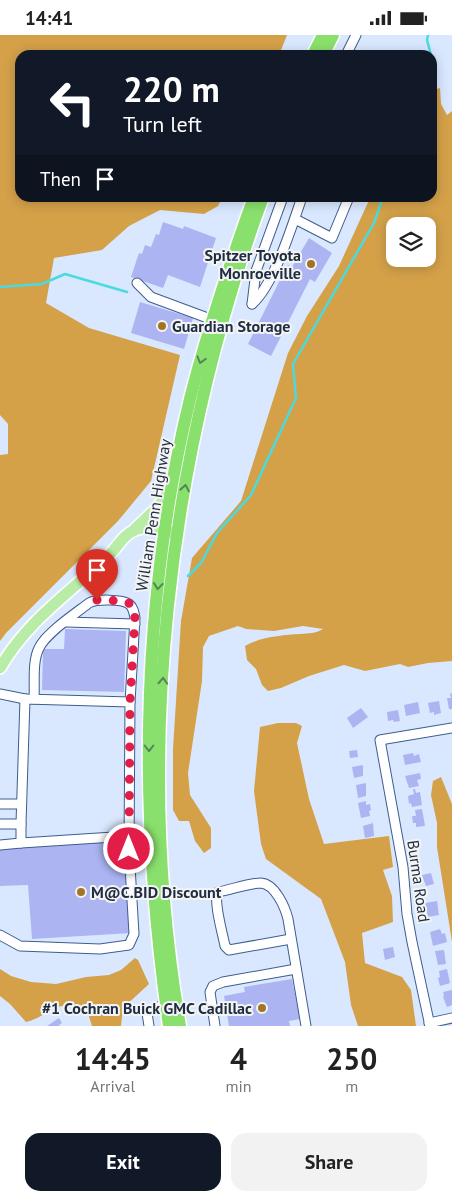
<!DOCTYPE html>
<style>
:root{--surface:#fff;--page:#f2f2f2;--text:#222;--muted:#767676;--accent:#111827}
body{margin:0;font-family:"PT Sans",sans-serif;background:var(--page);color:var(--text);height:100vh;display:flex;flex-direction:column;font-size:19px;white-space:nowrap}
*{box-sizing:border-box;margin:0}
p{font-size:16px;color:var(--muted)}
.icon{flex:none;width:28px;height:28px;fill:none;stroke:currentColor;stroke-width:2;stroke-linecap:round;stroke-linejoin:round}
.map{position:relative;height:991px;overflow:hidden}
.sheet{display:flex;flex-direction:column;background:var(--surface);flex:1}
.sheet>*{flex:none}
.hud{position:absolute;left:15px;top:15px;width:422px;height:152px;border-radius:15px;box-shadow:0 2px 12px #0003;background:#111827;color:#fff;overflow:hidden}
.fabs{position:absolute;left:386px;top:182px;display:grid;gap:10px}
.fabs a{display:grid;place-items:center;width:50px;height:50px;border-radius:10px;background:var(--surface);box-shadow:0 2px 12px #0003;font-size:25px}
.pin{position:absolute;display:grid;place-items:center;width:42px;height:42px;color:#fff;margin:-51px -21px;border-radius:50% 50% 50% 0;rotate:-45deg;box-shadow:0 0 5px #0007}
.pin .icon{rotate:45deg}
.me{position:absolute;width:55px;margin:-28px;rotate:0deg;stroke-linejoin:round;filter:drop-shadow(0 0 4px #0008)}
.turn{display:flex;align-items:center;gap:18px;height:105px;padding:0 25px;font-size:22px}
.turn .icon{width:65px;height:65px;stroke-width:2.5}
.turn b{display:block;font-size:35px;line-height:42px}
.then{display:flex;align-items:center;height:48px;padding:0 25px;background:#0003;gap:10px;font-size:19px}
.eta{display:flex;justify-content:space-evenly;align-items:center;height:85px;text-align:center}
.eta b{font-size:30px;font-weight:700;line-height:35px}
.button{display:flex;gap:10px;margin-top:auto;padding:10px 25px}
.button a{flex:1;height:58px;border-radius:15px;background:var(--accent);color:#fff;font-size:20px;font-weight:700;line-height:58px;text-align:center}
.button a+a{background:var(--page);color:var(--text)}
.status{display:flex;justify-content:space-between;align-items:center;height:35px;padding:0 25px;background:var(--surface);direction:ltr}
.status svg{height:14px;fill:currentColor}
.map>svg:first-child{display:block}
</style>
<div class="status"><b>14:41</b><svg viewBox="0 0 49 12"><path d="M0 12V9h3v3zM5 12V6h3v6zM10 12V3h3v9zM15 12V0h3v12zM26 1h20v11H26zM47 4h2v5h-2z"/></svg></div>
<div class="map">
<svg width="452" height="991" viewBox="0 0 452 991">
<rect width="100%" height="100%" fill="#d9e8ff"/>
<g fill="#d4a149" fill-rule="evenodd">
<path d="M0,0H287L279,20H20V162L222,163L218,171L204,179L160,175L129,191L102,215L54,223L46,268L89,293L180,320L151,446L118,486L6,598L0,606V420L8,419V389L0,380Z"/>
<path d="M440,53L441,69L447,80L452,76V626L428,628L408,632L400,629L365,636L344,630L309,641L281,653L268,656L262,650L256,634L247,625L245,611C260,602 283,600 300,599C309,598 315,599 323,594L303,591L274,596L246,594L238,591L209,601L203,612L202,646L188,738L190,760L211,793V813L204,818L195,806L189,786H179L173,775V714L181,586L192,523L241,466L288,318L307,281L339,231L370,163L432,162L433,55ZM428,191V224H395V191Z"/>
<path d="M278,688H296L302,691L297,708L309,764L324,809L389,801L393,832L383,835L392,861L393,887L362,898L365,928L402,942L411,955L416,991H358L351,970L345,927L321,864L266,824L261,809L254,756L260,692Z"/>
<path d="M441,742L452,769V907L437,812V788L431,760L433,746Z"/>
<path d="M135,923L138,925L149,949L123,973L121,991H92L86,972C77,970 63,969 55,973C44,978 39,984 26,987L10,969L0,961V934L11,941L31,947L56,949L86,942L109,940L121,935Z"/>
</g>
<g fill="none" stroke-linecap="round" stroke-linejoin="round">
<g stroke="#4adadf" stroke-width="2.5">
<path d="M428,0L427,5L431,20"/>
<path d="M432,26V33"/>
<path d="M0,252L42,249L65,239L127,257"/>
<path d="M188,541L201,528L217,498L251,460L296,363L293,329L374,188L383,162"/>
</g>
</g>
<g fill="#acb4f2">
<path d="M163,187L183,194L184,191L216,203L200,252L168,240L163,253L131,242L139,218L142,219L145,210L151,212L156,199L159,200Z"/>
<path d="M309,203L332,218L315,247L310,244L271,321L248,309L281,243L288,230L292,232Z"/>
<path d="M140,267L193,283L184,314L131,298Z"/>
<path d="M65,594L126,596L124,657L42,655L43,614H64Z"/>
<path d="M452,658V674H449L447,663H451L450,659Z"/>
<path d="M439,666L441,678L434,680V677L430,678L428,668Z"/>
<path d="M418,667L420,678L406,681L404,670Z"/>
<path d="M361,673L368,682L353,693L347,683Z"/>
<path d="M398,675L400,686L394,687L393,685L388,686L387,677Z"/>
<path d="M357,715L358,722L350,723L349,716Z"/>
<path d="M413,718L414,721L419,719L421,727L405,730L403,720Z"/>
<path d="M363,730V741L354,743L352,732Z"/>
<path d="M420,738L421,744L417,745L419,751L409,753L405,741Z"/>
<path d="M366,748V761L358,763L356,750Z"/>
<path d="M413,754H415L416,758L420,757L422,770L412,772L411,768L409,769L408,761L414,759Z"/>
<path d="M366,766V770L370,769L371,775L369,776L370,781L361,783L358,768Z"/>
<path d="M422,774L425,791L416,792V788H413L412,781H416L415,775Z"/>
<path d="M373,788L374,801L365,803L363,791Z"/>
<path d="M125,805L131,898L32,904L28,850L0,851V813Z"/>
<path d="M431,838L434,849L426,851L422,840Z"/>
<path d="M437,866L439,880L428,882L425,868Z"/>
<path d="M440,894L442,899L445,898L447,907L433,911L430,897Z"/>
<path d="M393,912L395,922L385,925L383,914Z"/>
<path d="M444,915L446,929L438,930L435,916Z"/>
<path d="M447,934L450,948L440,951L438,943L440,942L439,936Z"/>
<path d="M292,944L300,984L289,986L290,991H229L224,961L245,957L244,952Z"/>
<path d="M452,955V970L447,972L443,962L444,961L443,957Z"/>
<path d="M59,983L62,988L59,990L60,991H47Z"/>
</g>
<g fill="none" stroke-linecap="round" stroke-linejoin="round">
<defs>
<g id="minor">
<path d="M346,20L356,0"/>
<path d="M295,184L332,203L349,162"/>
<path d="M137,248L151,262L213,285"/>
<path d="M252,269C274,250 292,191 302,162"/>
<path d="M252,269L256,236L283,162"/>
<path d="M66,587L135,589"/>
<path d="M0,659L25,664"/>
<path d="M34,664C35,648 32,627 39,613C46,598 76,578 89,568C96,564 122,564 129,569C133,572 134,577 135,583L130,667"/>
<path d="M0,769H21"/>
<path d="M0,789H21L25,664L130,667L129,814L134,899L129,910L100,914L20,911L0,900"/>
<path d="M21,789V808L129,801"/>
<path d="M0,810L21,808"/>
<path d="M291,904L229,915L225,911C223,900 213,866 218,857C230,855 249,848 261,848C275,849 285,872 288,884L306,991"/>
<path d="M429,988L452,983"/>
<path d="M149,991L147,978L166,968"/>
<path d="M215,991L210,957L213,951L223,947L296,934"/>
<path d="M430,991L412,907L407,879L403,832L380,705L452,693"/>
</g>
<g id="major">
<path d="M135,494L158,472L172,451"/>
<path d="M0,633C29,583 72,557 111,518C120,509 122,501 135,495C147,490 162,493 172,498"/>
</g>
<g id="highway">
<path d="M313,20L323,0"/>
<path d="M323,20L333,0"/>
<path d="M169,991C139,783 140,569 190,364C207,296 230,229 254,162"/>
<path d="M180,991C133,718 167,422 263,162"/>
</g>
</defs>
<use href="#minor" stroke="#3d5d8e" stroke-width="11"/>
<use href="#major" stroke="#fff" stroke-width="14"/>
<use href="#highway" stroke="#fff" stroke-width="15"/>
<use href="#minor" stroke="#fff" stroke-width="9"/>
<use href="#major" stroke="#b9eca7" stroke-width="11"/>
<use href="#highway" stroke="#8ae06d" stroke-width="12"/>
</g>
<defs><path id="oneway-chevron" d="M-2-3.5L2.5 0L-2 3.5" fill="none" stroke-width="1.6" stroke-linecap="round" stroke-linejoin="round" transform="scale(1.25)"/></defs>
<g stroke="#548658">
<use href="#oneway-chevron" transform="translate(201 325) rotate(106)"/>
<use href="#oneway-chevron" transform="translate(185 453) rotate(-80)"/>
<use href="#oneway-chevron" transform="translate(158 551) rotate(96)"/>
<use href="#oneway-chevron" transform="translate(163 646) rotate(-87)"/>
<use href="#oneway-chevron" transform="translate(149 713) rotate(90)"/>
</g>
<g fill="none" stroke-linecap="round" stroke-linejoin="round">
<path stroke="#e11d48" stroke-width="9" stroke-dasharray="0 16.2" d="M97,565L123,566L131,569L135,583L130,667L129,814"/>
</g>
<g fill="#a07525" stroke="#f4f4f4" stroke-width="2">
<circle cx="311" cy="229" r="5"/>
<circle cx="162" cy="291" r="5"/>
<circle cx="81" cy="857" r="5"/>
<circle cx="262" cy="973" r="5"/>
</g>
<g text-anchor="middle" stroke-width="4" stroke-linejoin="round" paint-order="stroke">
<g font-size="16" font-weight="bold" fill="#1f2d43" stroke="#f4f4f4" text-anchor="end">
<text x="301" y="226">Spitzer Toyota<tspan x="301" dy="18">Monroeville</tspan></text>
<text x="172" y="297" text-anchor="start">Guardian Storage</text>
<text x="91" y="863" text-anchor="start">M@C.BID Discount</text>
<text x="252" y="979">#1 Cochran Buick GMC Cadillac</text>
</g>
<g font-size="16" fill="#1f2d43" stroke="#f4f4f4">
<text transform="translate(153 480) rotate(-81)" y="6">William Penn Highway</text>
<text transform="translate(419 846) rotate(82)" y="6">Burma Road</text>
</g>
</g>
</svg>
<div class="fabs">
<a><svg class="icon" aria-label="layers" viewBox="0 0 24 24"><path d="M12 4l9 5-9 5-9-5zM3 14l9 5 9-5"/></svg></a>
</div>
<div class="pin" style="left:97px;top:565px;background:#d93025"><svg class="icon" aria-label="arrive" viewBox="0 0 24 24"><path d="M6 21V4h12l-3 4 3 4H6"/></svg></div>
<svg class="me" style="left:129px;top:814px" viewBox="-20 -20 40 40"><circle r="17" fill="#e11d48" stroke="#fff" stroke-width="3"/><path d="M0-11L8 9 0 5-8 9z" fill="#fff"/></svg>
<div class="hud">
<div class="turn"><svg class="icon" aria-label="left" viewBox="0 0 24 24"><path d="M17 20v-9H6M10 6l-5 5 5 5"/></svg><div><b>220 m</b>Turn left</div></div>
<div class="then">Then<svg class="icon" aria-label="arrive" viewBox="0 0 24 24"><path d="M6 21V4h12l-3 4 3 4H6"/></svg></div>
</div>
</div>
<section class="sheet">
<div class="eta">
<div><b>14:45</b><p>Arrival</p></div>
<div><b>4</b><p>min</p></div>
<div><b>250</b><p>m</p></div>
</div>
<div class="button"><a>Exit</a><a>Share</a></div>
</section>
